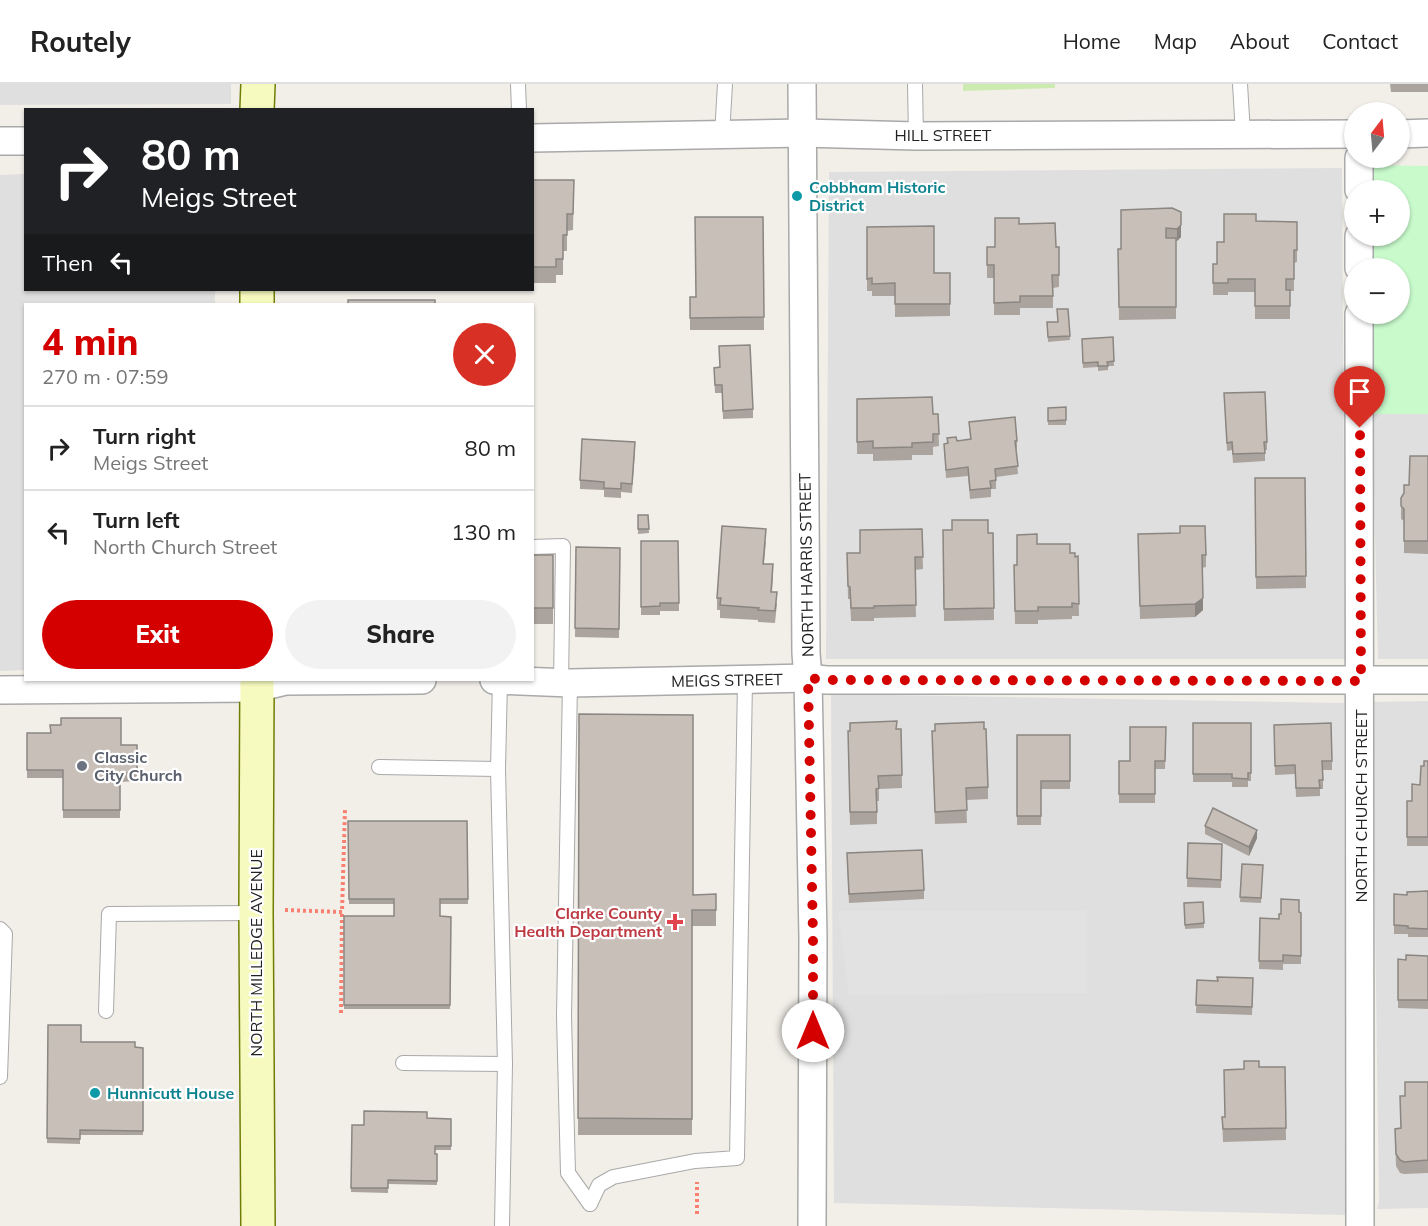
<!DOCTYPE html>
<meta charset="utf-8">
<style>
:root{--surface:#fff;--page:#f2f2f2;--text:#222;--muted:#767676;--line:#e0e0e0;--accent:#d40000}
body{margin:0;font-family:Mulish,sans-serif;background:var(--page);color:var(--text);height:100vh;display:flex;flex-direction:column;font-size:22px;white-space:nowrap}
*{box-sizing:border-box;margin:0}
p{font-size:20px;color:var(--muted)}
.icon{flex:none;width:33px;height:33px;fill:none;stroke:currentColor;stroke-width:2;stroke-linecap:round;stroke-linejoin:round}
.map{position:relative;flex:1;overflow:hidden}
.drawer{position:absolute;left:24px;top:219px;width:510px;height:378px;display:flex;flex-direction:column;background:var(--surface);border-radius:0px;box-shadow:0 2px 4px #0004}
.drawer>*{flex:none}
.guide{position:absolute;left:24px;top:24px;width:510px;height:183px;border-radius:0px;box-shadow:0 2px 4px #0004;background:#202124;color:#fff;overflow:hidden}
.needle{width:39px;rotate:16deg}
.tools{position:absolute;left:1344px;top:18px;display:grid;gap:12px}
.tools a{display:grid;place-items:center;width:66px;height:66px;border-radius:50%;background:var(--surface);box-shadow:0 2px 4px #0004;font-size:30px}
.pin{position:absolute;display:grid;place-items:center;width:51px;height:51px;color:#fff;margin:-62px -26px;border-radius:50% 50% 50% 0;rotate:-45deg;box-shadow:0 0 6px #0007}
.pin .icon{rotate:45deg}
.me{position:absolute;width:66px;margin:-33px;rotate:0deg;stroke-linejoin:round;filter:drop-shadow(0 0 4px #0008)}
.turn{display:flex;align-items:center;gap:21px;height:126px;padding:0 18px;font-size:27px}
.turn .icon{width:78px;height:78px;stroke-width:2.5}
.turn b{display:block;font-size:42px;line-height:51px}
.then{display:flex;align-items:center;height:57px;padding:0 18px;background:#0003;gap:12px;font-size:22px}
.round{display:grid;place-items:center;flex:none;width:63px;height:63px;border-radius:32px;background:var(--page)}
.headline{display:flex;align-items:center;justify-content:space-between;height:102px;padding:0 18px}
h1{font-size:36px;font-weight:800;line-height:45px;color:var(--accent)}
.primary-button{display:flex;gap:12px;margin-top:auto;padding:12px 18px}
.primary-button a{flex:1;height:69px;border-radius:36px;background:var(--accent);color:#fff;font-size:24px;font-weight:800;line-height:69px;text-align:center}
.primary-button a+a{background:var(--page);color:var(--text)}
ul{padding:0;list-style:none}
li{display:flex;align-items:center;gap:18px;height:84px;padding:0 18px;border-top:2px solid var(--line)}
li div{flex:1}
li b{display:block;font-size:22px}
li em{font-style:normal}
header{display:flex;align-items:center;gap:36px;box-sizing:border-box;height:84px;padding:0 30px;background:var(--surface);border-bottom:2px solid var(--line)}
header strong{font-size:28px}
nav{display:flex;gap:33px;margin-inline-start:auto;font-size:21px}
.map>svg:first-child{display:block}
</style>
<header>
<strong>Routely</strong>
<nav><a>Home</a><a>Map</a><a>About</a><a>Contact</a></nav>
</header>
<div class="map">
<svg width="1428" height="1142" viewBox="0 0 1428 1142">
<rect width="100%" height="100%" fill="#f2efe9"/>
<g fill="#e0dfdf">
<path d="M0,0H231V20L0,21Z"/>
<path d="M1428,82V575H1378L1372,330L1400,230V106Z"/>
<path d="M1342,84L1345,575H826L829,88Z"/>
<path d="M25,90L26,206H215V220H26L25,586L0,587V91Z"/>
<path d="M831,610L1344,619L1346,1131L834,1119Z"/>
<path d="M1428,617V1124L1377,1125L1379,1118L1372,618Z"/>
</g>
<path fill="#cdebb0" d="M963,0H1055V4L963,7Z"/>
<path fill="#c8facc" d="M1372,81L1428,82V330H1372V230H1400V184H1372V152H1400V106H1372Z"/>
<path fill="#e2e2e2" d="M838,827H1086L1087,909L849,911Z"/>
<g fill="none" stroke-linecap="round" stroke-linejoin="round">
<defs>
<g id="lane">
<path d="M518,0L519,26"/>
<path d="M915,0L916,52"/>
<path d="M1240,0L1243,50"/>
<path d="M722,51L725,0"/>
<path d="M532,463L563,462L561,599"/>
<path d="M500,596L498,685L505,980L502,1142"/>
<path d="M570,599L564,932L568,1089L590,1120"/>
<path d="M379,683L498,685"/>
<path d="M0,845L5,850L0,993"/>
<path d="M106,927L109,830L256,829"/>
<path d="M403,979L505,980"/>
<path d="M590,1120L599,1101L613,1093L695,1077L737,1074L745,596"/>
</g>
<g id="street">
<path d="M802,0L806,569L808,594L813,854L812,1142"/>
<path d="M1400,50L1428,49"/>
<path d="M532,54L803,49L916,52L1354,50"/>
<path d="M0,57H26"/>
<path d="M1359,74V106"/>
<path d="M1359,152V184"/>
<path d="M1359,230L1360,1142"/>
<path d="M494,596L570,599L808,594L826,596H1428"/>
<path d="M0,606L257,604L286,597L422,596"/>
</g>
<g id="secondary">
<path d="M257,26L258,0"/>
<path d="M257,220V206"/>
<path d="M257,596L256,829L258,1142"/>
</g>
</defs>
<use href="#lane" stroke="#a9a9a9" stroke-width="16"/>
<use href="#street" stroke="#a9a9a9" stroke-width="30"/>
<use href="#secondary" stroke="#707d05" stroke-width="36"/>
<g stroke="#fa8072" stroke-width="4" stroke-dasharray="3 3" stroke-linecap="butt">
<path d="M285,826L342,828L345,726"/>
<path d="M341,929L342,828"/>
<path d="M697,1130V1098"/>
</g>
<use href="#lane" stroke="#fff" stroke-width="14"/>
<use href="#street" stroke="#fff" stroke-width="27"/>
<use href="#secondary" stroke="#f7fabf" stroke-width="33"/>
</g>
<g fill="#aba49e">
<path d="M1390,0H1428V8H1391Z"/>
<path d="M532,96H574L573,146L567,147V167H563V191H556V199H532Z"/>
<path d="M1172,124L1181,153L1177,157H1176V235L1119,236L1118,165H1121Z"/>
<path d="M763,133L764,246H690V213H695Z"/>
<path d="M1256,137L1297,138V178L1294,179V207H1290V235H1255V208H1228V211H1213V180H1217L1224,158Z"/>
<path d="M1019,140L1056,163H1059V203L1053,204V224H1020V231H994V194H987V163H995Z"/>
<path d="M867,143L934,189H950V232L895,233V212H872V207H867Z"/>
<path d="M1068,225L1070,256L1048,258L1047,238H1058Z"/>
<path d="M1113,253L1114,282H1108V286L1098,287V283L1083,284L1082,255Z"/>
<path d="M714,292L753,325V334L723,335L722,309H715Z"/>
<path d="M1224,309L1267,358V366H1265V377L1233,379L1232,366L1227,367Z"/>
<path d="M857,315L933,330H938L939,362L933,363V371H912V376L873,377V370H857Z"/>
<path d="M1066,323V341H1048V324Z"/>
<path d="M969,338L1017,357V365H1016L1018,390L996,393V405H991V413L970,415L968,392L946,394L944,360H947V354L957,357L970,355Z"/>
<path d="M635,367L632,409L621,408V414L604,413V406L580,405V396Z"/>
<path d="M1428,372V470L1404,469V437L1401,435V414Z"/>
<path d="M1255,394H1305L1306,504L1256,505Z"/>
<path d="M638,431H648L649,449L638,450Z"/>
<path d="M922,445L923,485L915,486L916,533L874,534V537H851L850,515H848L847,469H860Z"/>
<path d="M943,446L993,449L994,536L944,537Z"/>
<path d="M1138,450L1206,471V483L1202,484L1203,526L1195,533L1140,535Z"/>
<path d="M641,457H678L679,527H660V531H641Z"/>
<path d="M766,457L764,480L773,493L772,508L777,520L775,539L758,538V536L720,534V526H717V514Z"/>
<path d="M1037,460L1070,469L1075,473L1078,472L1079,532H1072V535L1038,536V540H1015L1014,481H1017Z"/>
<path d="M576,463L620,464L619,554L575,553Z"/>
<rect x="532" y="471" width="21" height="69"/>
<path d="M579,630L693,811L716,810V842H692V1051H578Z"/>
<path d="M1193,639H1251V697H1248V703H1232V698H1193Z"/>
<path d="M1274,641L1332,677V686H1323V705H1320V712L1296,713L1295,690L1275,691Z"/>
<path d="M1166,643L1165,685H1155V719H1119V677H1130Z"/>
<path d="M901,645L902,704L879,705V717H877V740L850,741L848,647Z"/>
<path d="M932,647L988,703V715L966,716L967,739L935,740Z"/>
<path d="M27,649L121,661H137V697L120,698V734H63V694H27Z"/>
<path d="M1017,651H1070V705H1041V741H1017Z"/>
<path d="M1428,677V762H1407V717H1412L1420,701L1424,682Z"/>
<path d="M348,737H467L468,820H440V832L451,833L450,925H344V832H394V820H349Z"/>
<path d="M1205,742L1257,754L1249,772L1205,750Z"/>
<path d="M1188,759L1222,760L1221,804L1187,803Z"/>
<path d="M847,778L924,806V815L849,819Z"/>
<path d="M1242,780L1263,781L1261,819L1240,818Z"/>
<path d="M1428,807V853H1408V850H1394V810L1407,811Z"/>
<path d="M1203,818L1204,844L1185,845L1184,819Z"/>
<path d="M1299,828L1301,829V880H1283V886L1259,885L1260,834L1279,835Z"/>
<path d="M1428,872V925L1398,924V875L1406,876Z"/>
<path d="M1253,894L1252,931L1196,929L1197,896L1218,897Z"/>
<path d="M48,941L81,958L143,964V1051H80V1060L47,1059Z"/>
<path d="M1259,983H1285L1286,1056L1223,1058L1222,1033H1225L1244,985Z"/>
<path d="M1428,998V1089L1404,1090L1400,1089L1396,1082L1395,1045L1401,1044L1400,1012H1405Z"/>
<path d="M427,1034L451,1035V1066H435V1070H437V1101L388,1100V1109L351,1108L352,1041H364Z"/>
</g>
<g fill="#8b8681">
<path d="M1181,141V153L1177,157V145Z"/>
<path d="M1203,514V526L1195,533V520Z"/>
<path d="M1257,746V754L1249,772V763Z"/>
</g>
<g fill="#c7bfb8" stroke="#8b8681" stroke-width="1.5">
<path d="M532,96H574L573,130H567V151H563V175H556V183H532Z"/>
<path d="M1172,124L1181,128V141L1177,145L1166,144V154H1176V223H1119L1118,165H1121V126Z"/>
<path d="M1224,130H1256V137L1297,138V166H1294V195H1286V206H1290V222H1255V195H1228V199H1213V180H1217V158H1224Z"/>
<path d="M695,133H763L764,233L690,234V213H696Z"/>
<path d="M995,134H1019V140L1055,139L1056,163H1059V191H1052L1053,212H1020V218L994,219V181H987V163H995Z"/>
<path d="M934,142V189H950V220H895V199L872,200V194L867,195V143Z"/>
<rect x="348" y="216" width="87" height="4"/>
<path d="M1057,225H1068L1070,252L1048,253L1047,238H1058Z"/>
<path d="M1113,253L1114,277L1107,278L1108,282H1098V278L1083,279L1082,255Z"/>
<path d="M750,261L753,325L723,327L722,301H715L714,284L720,283L719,262Z"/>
<path d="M1265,308L1267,358H1264L1265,369L1233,370L1232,358L1227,359L1224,309Z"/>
<path d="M932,313L933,330H938L939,350H933V358L912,359V363L873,364V357L857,358V315Z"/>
<path d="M1066,323V336L1048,337V324Z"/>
<path d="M1015,333L1017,357H1015L1018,382L995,385L996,396L990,397L991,404L970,406L968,383L946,386L944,360L948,359L947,354L956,353L957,357L971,355L969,338Z"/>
<path d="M582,355L635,358L632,400L621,399V405L604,404V398L580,396Z"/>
<path d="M1410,372H1428V457H1404V425L1401,422V414L1404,409V401H1409Z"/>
<path d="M1255,394H1305L1306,492L1256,493Z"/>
<path d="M638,431H648L649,445H638Z"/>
<path d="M952,436H988V449H993L994,524L944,525L943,446H952Z"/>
<path d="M722,442L766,445L763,480H773L771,508H777L775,527L758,526L759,524L720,521L721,514H717Z"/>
<path d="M1180,442H1205L1206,471H1202L1203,514L1195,520L1140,522L1138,450L1180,449Z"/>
<path d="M922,445L923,473H915L916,521L874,522V524H851L850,503L848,502L847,469H860V446Z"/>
<path d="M1037,450V460H1070V469H1075V473L1078,472L1079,520L1072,519V523H1038V527H1015L1014,481H1017V451Z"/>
<path d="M641,457H678L679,519H660V522L641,523Z"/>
<path d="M576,463L620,464L619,545L575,544Z"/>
<rect x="532" y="471" width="21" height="53"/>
<path d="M579,630L693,631V811L716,810V826H692V1035L578,1034Z"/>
<path d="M61,634H121V661H137V689H120V726H63V686H27V649H51L50,641H61Z"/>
<path d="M897,637L896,645H901L902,691L878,692L879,704L876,705L877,728H850L848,647H850V639Z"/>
<path d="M984,638V645H986L988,703L966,704L967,726L935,728L932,647H935V640Z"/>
<path d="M1193,639H1251V689H1248V695L1232,694V690H1193Z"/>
<path d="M1331,639L1332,677H1322L1323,696H1319L1320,704H1296L1295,681L1275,682L1274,641Z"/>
<path d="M1130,643H1166L1165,677H1155V710H1119V677H1130Z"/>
<path d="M1017,651H1070V697H1041V732H1017Z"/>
<path d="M1424,677H1428V753H1407V717H1412V700L1420,701L1421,682H1424Z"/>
<path d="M1213,724L1257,746L1249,763L1205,742Z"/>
<path d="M348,737H467L468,815H440V832L451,833L450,921H344V832H394V815H349Z"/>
<path d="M1188,759L1222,760L1221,796L1187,794Z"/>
<path d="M922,766L924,806L849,810L847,769Z"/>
<path d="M1242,780L1263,781L1261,814L1240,813Z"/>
<path d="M1428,807V845L1408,844V842L1394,841V810L1407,811V808Z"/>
<path d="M1281,815L1299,816V828L1301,829V872L1283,871V877H1259L1260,834L1279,835V830H1281Z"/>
<path d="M1203,818L1204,839L1185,841L1184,819Z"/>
<path d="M1406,871L1428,872V916H1398V875L1406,876Z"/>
<path d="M1217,893L1253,894L1252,923L1196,921L1197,896L1218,897Z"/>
<path d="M48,941H81V958H135V963L143,964V1047L80,1046V1055L47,1054Z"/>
<path d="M1244,977H1259V983H1285L1286,1044L1223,1045L1222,1033H1225L1224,986L1244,985Z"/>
<path d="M1405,998H1428V1076L1404,1078L1400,1076L1396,1070L1395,1045L1401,1044L1400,1012H1405Z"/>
<path d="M364,1027L427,1028V1034L451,1035V1062H435V1070H437V1097L388,1096V1104H351L352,1041H364Z"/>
</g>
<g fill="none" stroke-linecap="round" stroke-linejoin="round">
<path stroke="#d40000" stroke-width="10" stroke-dasharray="0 18" d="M813,947V854L808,594L826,596L1361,597L1360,344"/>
</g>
<g fill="#0f9aa8" stroke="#fff" stroke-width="2">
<circle cx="797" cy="112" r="6"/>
<circle cx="95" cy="1009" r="6"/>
</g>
<circle fill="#6b7280" stroke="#fff" stroke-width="2" cx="82" cy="682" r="6"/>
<path fill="#e0444e" stroke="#fff" stroke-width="2" d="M672 829h6v6h6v6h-6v6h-6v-6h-6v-6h6z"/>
<g text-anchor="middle" stroke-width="4.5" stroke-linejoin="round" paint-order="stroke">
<g font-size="16" fill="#222" stroke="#fff">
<text x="943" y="57">HILL STREET</text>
<text transform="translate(806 481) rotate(-91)" y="6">NORTH HARRIS STREET</text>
<text transform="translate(727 596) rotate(-1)" y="6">MEIGS STREET</text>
<text transform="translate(1361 722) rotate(-90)" y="6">NORTH CHURCH STREET</text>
<text transform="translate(256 869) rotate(-90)" y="6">NORTH MILLEDGE AVENUE</text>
</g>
<g font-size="16" font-weight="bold" fill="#0d838f" stroke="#fff" text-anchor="start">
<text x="809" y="109">Cobbham Historic<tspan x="809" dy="18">District</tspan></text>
<text x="107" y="1015">Hunnicutt House</text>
</g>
<g font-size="16" font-weight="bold" fill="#5b616d" stroke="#fff" text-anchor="start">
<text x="94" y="679">Classic<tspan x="94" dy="18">City Church</tspan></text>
</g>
<g font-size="16" font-weight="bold" fill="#be3a42" stroke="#fff" text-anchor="end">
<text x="662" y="835">Clarke County<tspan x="662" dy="18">Health Department</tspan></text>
</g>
</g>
</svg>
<div class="tools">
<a><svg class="needle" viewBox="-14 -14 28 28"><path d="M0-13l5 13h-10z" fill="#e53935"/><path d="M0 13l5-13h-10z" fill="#767676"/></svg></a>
<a>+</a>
<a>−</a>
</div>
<div class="pin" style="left:1360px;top:344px;background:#d93025"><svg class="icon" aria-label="arrive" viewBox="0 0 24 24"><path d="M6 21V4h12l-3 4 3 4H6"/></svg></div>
<svg class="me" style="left:813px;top:947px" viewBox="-20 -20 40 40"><circle r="19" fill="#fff"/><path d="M0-13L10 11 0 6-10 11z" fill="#d40000"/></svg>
<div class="guide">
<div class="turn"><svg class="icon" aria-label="right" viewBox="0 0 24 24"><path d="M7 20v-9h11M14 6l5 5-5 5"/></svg><div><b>80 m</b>Meigs Street</div></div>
<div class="then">Then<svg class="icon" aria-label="left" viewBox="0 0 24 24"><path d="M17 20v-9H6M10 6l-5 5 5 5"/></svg></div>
</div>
<section class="drawer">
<div class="headline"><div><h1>4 min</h1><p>270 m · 07:59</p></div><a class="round" style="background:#d93025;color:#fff"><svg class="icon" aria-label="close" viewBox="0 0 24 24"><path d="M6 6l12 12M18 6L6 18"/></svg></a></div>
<ul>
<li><svg class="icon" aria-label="right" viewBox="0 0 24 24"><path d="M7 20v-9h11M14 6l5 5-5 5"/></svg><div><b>Turn right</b><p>Meigs Street</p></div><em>80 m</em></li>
<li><svg class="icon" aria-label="left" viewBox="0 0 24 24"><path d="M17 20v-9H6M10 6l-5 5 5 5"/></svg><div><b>Turn left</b><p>North Church Street</p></div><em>130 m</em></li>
</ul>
<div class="primary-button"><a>Exit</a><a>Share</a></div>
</section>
</div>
